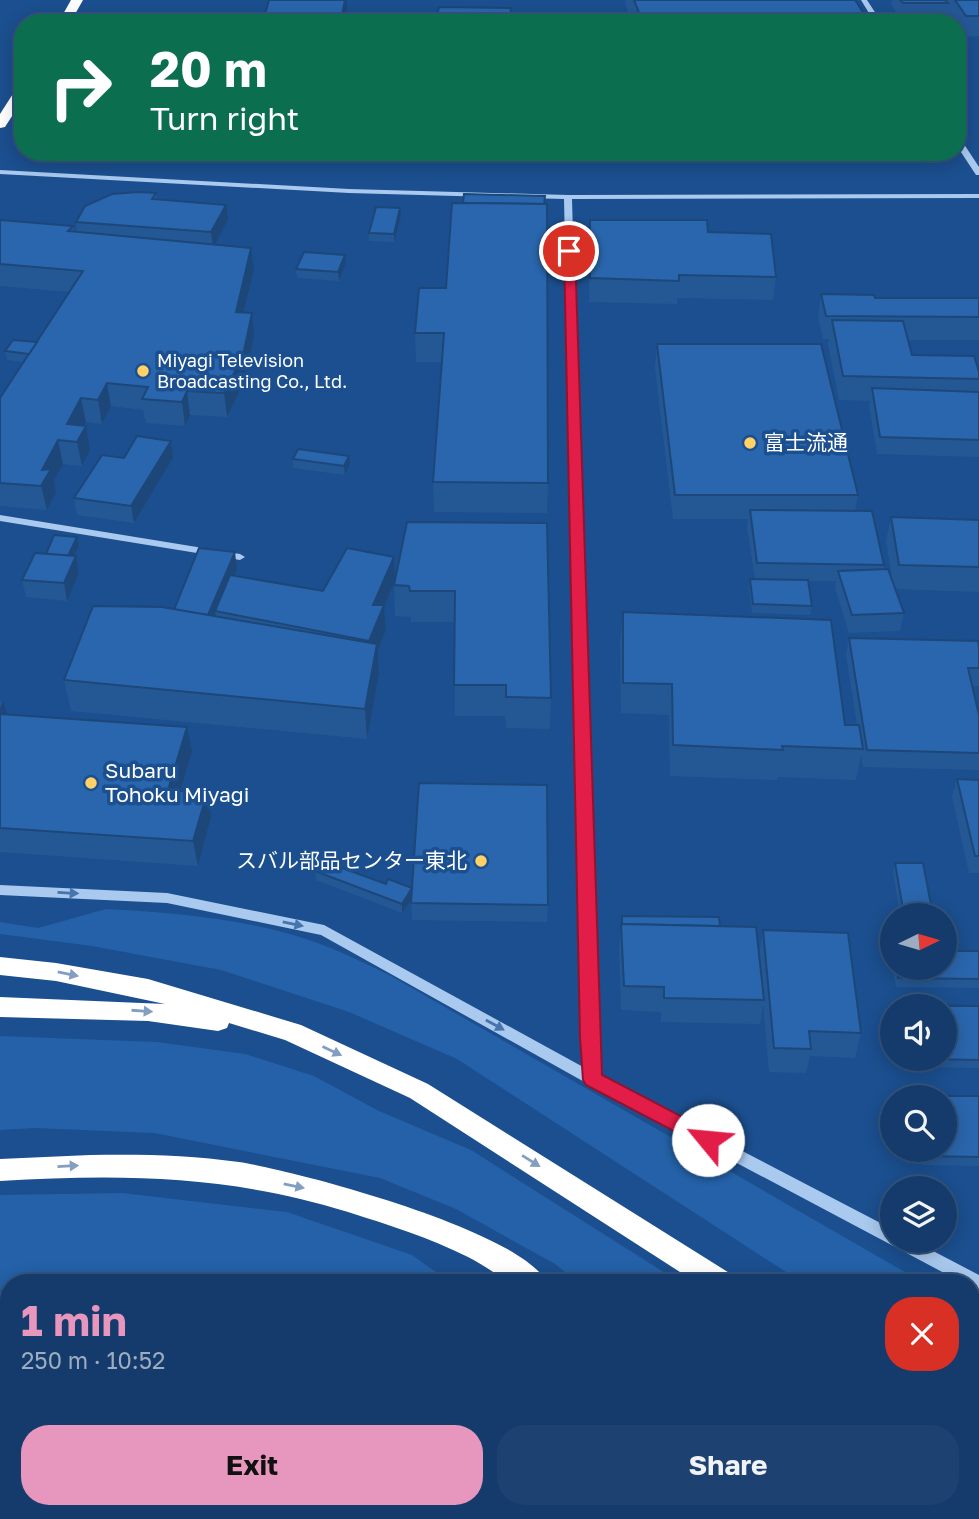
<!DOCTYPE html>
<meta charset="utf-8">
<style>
:root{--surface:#143b6b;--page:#1d4271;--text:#f1f3f6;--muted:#9dadc1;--line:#33557e;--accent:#e797bd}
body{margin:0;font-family:"Golos Text","Noto Sans JP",sans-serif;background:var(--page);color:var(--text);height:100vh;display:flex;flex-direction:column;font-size:26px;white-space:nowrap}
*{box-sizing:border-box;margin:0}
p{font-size:23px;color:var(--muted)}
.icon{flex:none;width:38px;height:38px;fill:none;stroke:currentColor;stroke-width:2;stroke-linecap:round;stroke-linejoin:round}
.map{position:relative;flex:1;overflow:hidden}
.drawer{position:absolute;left:0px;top:1274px;width:980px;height:245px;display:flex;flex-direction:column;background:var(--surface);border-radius:28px 28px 0 0;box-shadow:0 4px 18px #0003,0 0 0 2px var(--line)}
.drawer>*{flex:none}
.hud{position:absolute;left:14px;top:14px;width:952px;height:147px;border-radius:28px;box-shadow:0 4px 18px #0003,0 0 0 2px var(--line);background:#0b6e4f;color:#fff;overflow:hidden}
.needle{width:46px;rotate:85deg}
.controls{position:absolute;left:880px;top:903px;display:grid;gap:14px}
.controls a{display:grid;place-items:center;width:77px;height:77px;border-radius:50%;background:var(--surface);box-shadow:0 4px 18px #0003,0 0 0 2px var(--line);font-size:35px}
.pin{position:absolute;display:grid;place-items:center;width:60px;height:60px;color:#fff;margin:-30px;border:4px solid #fff;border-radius:50%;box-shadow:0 2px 7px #0007}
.me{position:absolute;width:77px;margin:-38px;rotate:298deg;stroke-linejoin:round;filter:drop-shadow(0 0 5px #0008)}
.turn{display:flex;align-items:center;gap:24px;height:147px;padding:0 21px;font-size:32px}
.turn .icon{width:91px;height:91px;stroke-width:2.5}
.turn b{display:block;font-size:49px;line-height:60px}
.round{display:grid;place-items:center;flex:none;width:74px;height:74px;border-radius:28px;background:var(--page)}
.overview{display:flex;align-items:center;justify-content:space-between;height:119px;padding:0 21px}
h1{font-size:42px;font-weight:700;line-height:52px;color:var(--accent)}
.cta{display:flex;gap:14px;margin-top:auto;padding:14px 21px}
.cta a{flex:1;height:80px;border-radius:28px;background:var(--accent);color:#111;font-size:28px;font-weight:700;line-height:80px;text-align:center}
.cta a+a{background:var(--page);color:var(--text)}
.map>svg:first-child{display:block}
</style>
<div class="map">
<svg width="979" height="1519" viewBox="0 0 979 1519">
<rect width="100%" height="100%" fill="#1b4f8f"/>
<g fill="#2461a8">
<path d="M106,909C179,913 254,919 323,945C346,954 369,965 391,976L924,1283H803L457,1059L349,1012L221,970L92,946L0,934V922L38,928Z"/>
<path d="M0,1036L157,1042L245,1054L314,1076L379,1111L471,1150L681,1283H579L555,1264L456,1209L380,1178L154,1133L35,1128L0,1130Z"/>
<path d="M122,1193L287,1212L412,1255L451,1283H9V1510H679L683,1516L598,1519H0V1195Z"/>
<path d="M971,1310L979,1314V1388L971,1384Z"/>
<path d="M971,1460L979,1463V1517L781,1519L774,1510H971Z"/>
</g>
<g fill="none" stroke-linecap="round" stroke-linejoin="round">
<path stroke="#3d69a0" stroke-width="27" stroke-dasharray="27 13" stroke-linecap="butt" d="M734,1510L739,1519"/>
<g fill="#a9c9ee" fill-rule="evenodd">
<path d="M861,0H867L882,23H875Z"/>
<path d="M957,138H960L979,167V175H976L957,146Z"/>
<path d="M0,170L349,189L568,195L979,194V198L572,199L596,1037L600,1077L892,1229V1241H914L979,1275V1290L971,1287V1283H963L588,1084L321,935L167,903L0,895V885L167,893L324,925L585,1068L582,1037L564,199L349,193L0,174Z"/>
<path d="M0,515L240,554L245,557L240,560L0,521Z"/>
</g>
<g fill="#fff" fill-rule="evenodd">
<path d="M71,0H83L70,23H58Z"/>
<path d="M23,85V99L5,127L0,128V114L18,86Z"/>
<path d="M0,957L56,963L148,979L301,1025L428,1084L731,1274L735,1283H697L410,1098L285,1040L229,1023L227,1028L218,1031L148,1021L0,1017V997L165,1004L56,981L0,975Z"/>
<path d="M90,1155C140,1154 189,1155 239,1162C297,1171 523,1231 547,1283C536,1283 519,1286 510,1281C495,1275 483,1264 468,1257C430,1238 389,1225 348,1212C228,1175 124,1174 0,1181V1159Z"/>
<path d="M971,1414L979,1417V1445L971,1442Z"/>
</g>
</g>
<g fill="#245895">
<path d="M347,0V10L344,22L265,21V14Z"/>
<path d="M626,0H855L870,23H633L625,4Z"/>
<path d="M892,0H979V36L962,37L957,29V23H953L946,13L945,18H900L891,4Z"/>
<path d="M511,8L510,23H436V21Z"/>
<path d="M156,193L157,200L228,220L214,245L254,271L244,313L254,336L246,378L227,417L190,415L185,426L146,423L143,410L111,406L102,424L86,422L84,426L90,450L82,466L63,464L54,481L56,493L47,510L0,506V398L24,362L7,360L5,351L37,342L69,292L0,286V220L73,226L74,232H77L76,222Z"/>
<path d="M400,208L401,216L394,242L369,241V233Z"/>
<path d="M590,220L708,232L776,277L773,300L677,298V304L589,302Z"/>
<path d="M345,255L346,263L339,281L297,278L296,269Z"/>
<path d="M446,288L548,483L547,513L434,512L433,482L442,362H416L415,333Z"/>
<path d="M821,294L875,298H979V340H908L912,355L979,372V457L877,454L869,405L870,401L839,400L828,344L829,339H823L818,317Z"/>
<path d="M657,344L858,495L855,511L884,565V569L893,583L886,541L891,517L979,520V592L895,589L904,613L900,631L849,633L835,588L836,581H808L812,606L810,615L752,613L749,587L750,579H755L747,527L748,519H673L655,368Z"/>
<path d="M171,441L173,458L134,523L77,515L74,498L124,458Z"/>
<path d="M349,456L350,464L345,475L293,468V459Z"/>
<path d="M407,522L551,698L550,729L506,728L505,716H455V622H411V617L395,616L394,585L384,607L386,630L378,650L379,674L367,739L71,711L64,680L237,569L234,576L323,591L395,579Z"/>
<path d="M77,537L79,546L74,556H76L79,573L67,601L26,597L22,580L46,554Z"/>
<path d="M623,612L845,725H857L846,655L849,638L979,647V686H972L979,715V770L863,767L861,755L856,780L778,777L777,780L670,776L669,715L621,713L620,643Z"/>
<path d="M0,700L7,715L192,752L180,791L211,817L198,866L0,852Z"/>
<path d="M957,779L979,780V873H969L952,797Z"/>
<path d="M895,863L933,915H900L893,872Z"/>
<path d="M315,871L412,888L548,905L547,922L412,920L411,900L402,913L316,880Z"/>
<path d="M622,916L720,926L759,954L763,930L861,1033L855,1058L810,1056L806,1073L769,1072L763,1005L760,1024L661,1022V1012L621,1010L619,949Z"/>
<path d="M979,951V988L896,987L893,968H945Z"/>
<path d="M897,1005L979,1006V1068L904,1067L902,1059H945V1006H896Z"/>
<path d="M979,1096V1166L922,1165L919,1150H945Z"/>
</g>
<g fill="#1d4779">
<path d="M345,0H347V10L344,23H342V15Z"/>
<path d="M226,205L228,220L213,248L211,232Z"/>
<path d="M400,208L401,216L394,242V234Z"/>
<path d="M251,248L254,271L238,335L236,312Z"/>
<path d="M345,255L346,263L339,281L338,272Z"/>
<path d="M252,313L254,336L246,378L227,417L224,393Z"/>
<path d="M107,383L111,406L102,424L98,400Z"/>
<path d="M187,391L190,415L185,426L182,402Z"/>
<path d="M81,398L86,422L75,442L67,424Z"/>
<path d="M86,426L90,450L82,466L77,442Z"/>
<path d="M58,440L63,464L54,481L56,493L47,510L41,486L42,470Z"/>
<path d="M171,441L173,458L134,523L131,506Z"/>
<path d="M349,456L350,464L345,475L344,466Z"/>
<path d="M77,537L79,546L67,570L65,561Z"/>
<path d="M235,552L237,569L220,612L215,611L216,620L208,617Z"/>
<path d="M76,556L79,573L67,601L64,583Z"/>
<path d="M394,557L395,582L384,607L386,630L378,650L379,674L367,739L365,709L369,641L373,605Z"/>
<path d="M3,701L10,725L0,724V708Z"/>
<path d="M187,727L192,752L173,815L168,790Z"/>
<path d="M207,793L211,817L198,866L193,841Z"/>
<path d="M412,888L413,897L402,913V904Z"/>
</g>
<g fill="#2a66ad" stroke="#1d4779" stroke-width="2">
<path d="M269,0H345L342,15L265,14Z"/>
<path d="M634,0H855L870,23H643Z"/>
<path d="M900,0H945L948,3H903Z"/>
<path d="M955,0H979V16H966Z"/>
<path d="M439,7L511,8L509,22L436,21Z"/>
<path d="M141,18L347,22L139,23Z"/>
<path d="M139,192L156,193L152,199L226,205L211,232L76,222L85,206L112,194Z"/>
<path d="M464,194L545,196L544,204L463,203Z"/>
<path d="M452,203L547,204L548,483L433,482L444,333H415L419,288H446Z"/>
<path d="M376,207L400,208L394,234L369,233Z"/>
<path d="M0,220L73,226L68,231L251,248L236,312L252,313L243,355L224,393L187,391L182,402L142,399L148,387L107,383L98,400L81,398L67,424L86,426L77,442L58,440L42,470L51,469L41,486L0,483V398L83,271L0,264Z"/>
<path d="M590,220H707L708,232L771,234L776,277L679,275V281L590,278Z"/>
<path d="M304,252L345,255L338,272L296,269Z"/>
<path d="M821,294L874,295L875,298H979V317L826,316Z"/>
<path d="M832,320L903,321L912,355L974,356L979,372V379L843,376Z"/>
<path d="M13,340L37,342L29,354L5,351Z"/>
<path d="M657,344H821L858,495H675Z"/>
<path d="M872,388L979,392V440L880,437Z"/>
<path d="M137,436L171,441L131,506L74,498L102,455L124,458Z"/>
<path d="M298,449L349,456L344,466L293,459Z"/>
<path d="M750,510L872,511L884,565L757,563Z"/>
<path d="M891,517L979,520V567L899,565Z"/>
<path d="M407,522L547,523L551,698L506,697V685H454L455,591H410L409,586L394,585Z"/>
<path d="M54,535L77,537L68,556L46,554Z"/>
<path d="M199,548L235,552L208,615L174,610Z"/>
<path d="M347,548L394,557L373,605H384L369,641L215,611L230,575L323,591Z"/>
<path d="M35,553L76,556L64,583L22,580Z"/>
<path d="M888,569L904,613L852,615L838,571Z"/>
<path d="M750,579L808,580L812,606L753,604Z"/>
<path d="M93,606L162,607L377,644L365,709L64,680Z"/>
<path d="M623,612L831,620L845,725H859L863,749L782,746L783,750L673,745L672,684L623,683Z"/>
<path d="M849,638L978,641L979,647V668H968L979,715V753L867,750Z"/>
<path d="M0,714L187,727L168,790L207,793L193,841L0,828Z"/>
<path d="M957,779L979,780V856H975Z"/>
<path d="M419,783L547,785L548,905L411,903Z"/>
<path d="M323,861L386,884L388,879L412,888L402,904L315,871Z"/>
<path d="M895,863H923L933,915H904Z"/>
<path d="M622,916L719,917L720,926L622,924Z"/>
<path d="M621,924L756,927L764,1000L664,998V987L624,986Z"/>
<path d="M763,930L848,933L861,1033L809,1031L811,1049L774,1048Z"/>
<path d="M945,951H979V979L898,978L897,968H945Z"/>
<path d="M897,1005L979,1006V1060L924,1059H945V1006H897Z"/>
<path d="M914,1096H979V1157L925,1156L924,1150H945V1097H914Z"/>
</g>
<defs><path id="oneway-solid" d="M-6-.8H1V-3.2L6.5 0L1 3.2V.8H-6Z" transform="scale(1.75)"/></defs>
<g fill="#4674ac">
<use href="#oneway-solid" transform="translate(68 893) rotate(3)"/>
<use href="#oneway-solid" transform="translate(293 924) rotate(12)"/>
<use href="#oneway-solid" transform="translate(495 1025) rotate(29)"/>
</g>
<g fill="#829ec1">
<use href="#oneway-solid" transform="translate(68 974) rotate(11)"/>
<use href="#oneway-solid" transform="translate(142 1011) rotate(4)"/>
<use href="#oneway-solid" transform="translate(332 1051) rotate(25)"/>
<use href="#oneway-solid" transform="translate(531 1161) rotate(32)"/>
<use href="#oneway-solid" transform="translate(68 1166) rotate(-3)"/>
<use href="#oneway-solid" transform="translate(294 1186) rotate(12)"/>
</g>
<path fill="#e11d48" stroke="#92132f" stroke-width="2" d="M569,248L575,251L602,1075L715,1134L718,1140L715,1146L708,1149L586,1085L583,1080L580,1037L564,251Z"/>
<g fill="#ffd166" stroke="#1b4f8f" stroke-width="2.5">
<circle cx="143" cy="371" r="7"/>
<circle cx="750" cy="443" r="7"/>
<circle cx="91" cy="783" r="7"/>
<circle cx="481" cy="861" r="7"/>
</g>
<g text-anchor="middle" stroke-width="7" stroke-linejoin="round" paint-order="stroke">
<g font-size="18" fill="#fff" stroke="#1b4f8f" text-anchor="start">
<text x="157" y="367">Miyagi Television<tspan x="157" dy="21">Broadcasting Co., Ltd.</tspan></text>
</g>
<g font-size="21" fill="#fff" stroke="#1b4f8f" text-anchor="start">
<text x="764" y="450">富士流通</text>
<text x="105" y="778">Subaru<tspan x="105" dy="24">Tohoku Miyagi</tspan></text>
<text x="467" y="868" text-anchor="end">スバル部品センター東北</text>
</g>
</g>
</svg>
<div class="controls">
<a><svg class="needle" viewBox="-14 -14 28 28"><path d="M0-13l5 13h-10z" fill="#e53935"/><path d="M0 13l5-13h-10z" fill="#9dadc1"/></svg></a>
<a><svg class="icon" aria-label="sound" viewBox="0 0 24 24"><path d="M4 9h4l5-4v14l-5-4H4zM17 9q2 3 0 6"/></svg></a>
<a><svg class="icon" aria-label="search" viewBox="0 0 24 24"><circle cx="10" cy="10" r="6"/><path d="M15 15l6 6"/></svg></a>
<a><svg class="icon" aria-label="layers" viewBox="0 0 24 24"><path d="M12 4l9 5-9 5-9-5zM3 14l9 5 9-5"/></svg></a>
</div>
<div class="pin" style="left:569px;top:251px;background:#d93025"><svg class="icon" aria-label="arrive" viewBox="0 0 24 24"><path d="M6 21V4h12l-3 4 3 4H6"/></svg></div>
<svg class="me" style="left:708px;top:1140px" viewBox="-20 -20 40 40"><circle r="19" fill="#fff"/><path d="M0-13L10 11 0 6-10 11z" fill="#e11d48"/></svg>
<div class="hud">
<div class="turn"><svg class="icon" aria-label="right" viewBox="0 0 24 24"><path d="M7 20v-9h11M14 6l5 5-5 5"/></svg><div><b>20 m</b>Turn right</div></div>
</div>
<section class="drawer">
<div class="overview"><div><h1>1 min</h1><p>250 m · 10:52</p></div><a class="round" style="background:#d93025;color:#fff"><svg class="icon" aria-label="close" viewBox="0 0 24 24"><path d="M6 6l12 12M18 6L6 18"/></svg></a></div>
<div class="cta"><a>Exit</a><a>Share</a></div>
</section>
</div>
